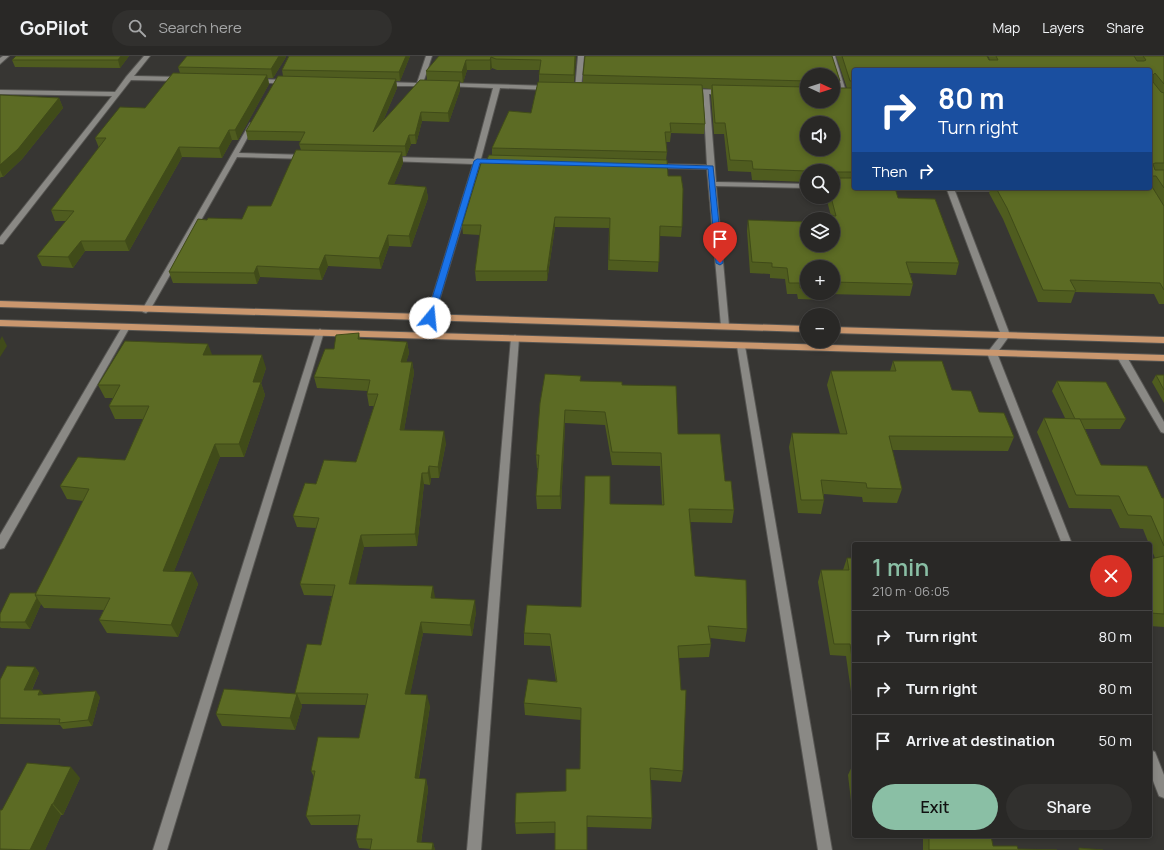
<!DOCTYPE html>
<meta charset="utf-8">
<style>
:root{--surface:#292826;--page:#31302e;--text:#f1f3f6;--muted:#a5a6a7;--line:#454443;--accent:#8abfa5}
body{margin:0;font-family:Manrope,sans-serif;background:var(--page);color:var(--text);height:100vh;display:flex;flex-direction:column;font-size:15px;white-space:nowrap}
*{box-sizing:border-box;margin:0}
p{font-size:13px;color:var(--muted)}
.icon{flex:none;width:22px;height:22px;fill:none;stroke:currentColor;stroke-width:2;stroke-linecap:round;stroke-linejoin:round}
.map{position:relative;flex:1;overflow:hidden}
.side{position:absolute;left:852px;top:486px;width:300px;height:296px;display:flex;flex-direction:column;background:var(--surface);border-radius:4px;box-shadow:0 2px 6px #0003,0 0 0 1px var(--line)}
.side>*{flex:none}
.hud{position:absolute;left:852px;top:12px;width:300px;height:122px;border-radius:4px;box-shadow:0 2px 6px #0003,0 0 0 1px var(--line);background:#1a4fa0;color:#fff;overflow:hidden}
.needle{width:26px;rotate:93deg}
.buttons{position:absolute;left:800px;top:12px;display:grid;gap:8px}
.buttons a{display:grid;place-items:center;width:40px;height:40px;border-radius:50%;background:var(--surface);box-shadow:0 2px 6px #0003,0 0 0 1px var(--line);font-size:20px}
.pin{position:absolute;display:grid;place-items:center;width:34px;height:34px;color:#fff;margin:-41px -17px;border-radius:50% 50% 50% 0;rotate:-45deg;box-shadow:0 0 4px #0007}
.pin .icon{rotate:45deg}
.me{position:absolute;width:44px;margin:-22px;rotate:17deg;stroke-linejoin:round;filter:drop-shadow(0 0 3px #0008)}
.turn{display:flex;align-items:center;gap:14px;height:84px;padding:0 20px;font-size:18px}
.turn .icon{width:52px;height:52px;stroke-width:2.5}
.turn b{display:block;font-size:28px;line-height:34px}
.then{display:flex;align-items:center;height:38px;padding:0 20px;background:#0003;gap:8px;font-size:15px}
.round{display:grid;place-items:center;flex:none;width:42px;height:42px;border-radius:21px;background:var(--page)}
.overview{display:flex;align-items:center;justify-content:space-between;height:68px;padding:0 20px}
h1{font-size:24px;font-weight:600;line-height:30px;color:var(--accent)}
.action{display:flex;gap:8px;margin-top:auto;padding:8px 20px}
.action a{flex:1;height:46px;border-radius:24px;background:var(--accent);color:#111;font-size:16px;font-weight:600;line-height:46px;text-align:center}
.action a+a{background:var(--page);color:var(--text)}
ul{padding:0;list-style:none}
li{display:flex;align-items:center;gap:12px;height:52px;padding:0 20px;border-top:1px solid var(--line)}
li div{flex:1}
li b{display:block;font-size:15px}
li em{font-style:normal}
header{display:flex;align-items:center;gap:24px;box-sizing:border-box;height:56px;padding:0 20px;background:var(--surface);border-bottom:1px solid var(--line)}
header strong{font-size:19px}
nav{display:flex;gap:22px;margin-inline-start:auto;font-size:14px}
.search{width:280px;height:36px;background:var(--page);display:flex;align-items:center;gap:10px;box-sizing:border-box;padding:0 14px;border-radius:22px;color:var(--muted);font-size:15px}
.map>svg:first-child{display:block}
</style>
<header>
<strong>GoPilot</strong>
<div class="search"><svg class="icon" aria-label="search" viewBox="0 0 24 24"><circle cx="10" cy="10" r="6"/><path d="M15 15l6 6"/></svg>Search here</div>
<nav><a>Map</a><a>Layers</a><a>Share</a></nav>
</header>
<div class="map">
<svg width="1164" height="794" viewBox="0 0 1164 794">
<rect width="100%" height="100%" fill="#373633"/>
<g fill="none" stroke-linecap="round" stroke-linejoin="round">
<defs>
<g id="minor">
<path d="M3,0H9L0,8V2Z"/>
<path d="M144,0H150L134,20L181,21L184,23L181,25L131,24L3,188H0V181L112,40L0,38V34L115,36L126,21Z"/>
<path d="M426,0H432L423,27L431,28V30H383L380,28L383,26L417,27Z"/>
<path d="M578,0H584L581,33L578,35L575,33Z"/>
<path d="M829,0H835L847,39L846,40L841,39Z"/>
<path d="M255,23L287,24L290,26L287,28L253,26V24Z"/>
<path d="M447,27L549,30L552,32L549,34L500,32L481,103L495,104L499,106L495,108H480L434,262L430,265L426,262L473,108L389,105L385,103L389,101L474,103L493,32L445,30V28Z"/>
<path d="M689,33L723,34L726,36L723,38H709L716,126L807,128V132L716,130L729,270L725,273L721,270L707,113L655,112L651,110L655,108L707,109L703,37L687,36V34Z"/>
<path d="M250,67L255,68L239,97L307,99L311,101L307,103L237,101L150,254L146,257L143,256L142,254Z"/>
<path d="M926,132L1007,133L1003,135H955L1010,279L997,297L1072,488H1062L987,297L1001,279L947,134H930Z"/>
<path d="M126,268L130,271L4,492L0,493V479L122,271Z"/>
<path d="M320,273L324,276L167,794H153L316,276Z"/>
<path d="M515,279L519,282L481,794H467L511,282Z"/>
<path d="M741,287L745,290L832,794H818L737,290Z"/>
<path d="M1122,298L1127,301L1164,366V377L1161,376L1117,301Z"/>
<path d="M1150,694L1155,696L1164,719V742L1159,740L1150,717Z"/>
</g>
<g id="major">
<path d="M0,245L807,270V276L0,251Z"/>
<path d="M0,264L1164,299V305L0,270Z"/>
<path d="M833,271L1164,281V287L833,277Z"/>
</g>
</defs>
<use href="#minor" stroke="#565552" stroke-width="2"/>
<use href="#major" stroke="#565552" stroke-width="2"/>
<use href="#minor" fill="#8a8985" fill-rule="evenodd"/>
<use href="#major" fill="#ca976e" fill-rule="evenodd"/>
</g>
<g fill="#4f5c1f" fill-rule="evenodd">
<path d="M16,0H129L120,12L15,11L12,4Z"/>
<path d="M187,0H285L286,1L273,22H268L269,28L238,84H232L222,102L182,101L129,195H85L73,212L42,210L37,200L66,165H55L51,154L99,92L95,82L145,52L180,17L178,11Z"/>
<path d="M289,0H410L400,25H396L397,32L383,65L420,24H427L426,15L439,0H576L574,26H583V19L585,0H832L840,25L839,32H847L836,0H987L989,4H990L988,0H1164V248H1159L1154,238L1075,236L1071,247L1038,246L1003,163L989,137L991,132H1150V14H854V132H895L898,142L935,143L959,207L956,219L910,217L913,228L910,240L828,238L827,244L798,243L797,238H787L785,223L770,222V218L750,217L747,175L748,164L807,166V189H833V163H815L816,159L831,160L826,141H833V115H807V126L752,124L751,116L728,115L724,78H714L711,40V33L703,32L705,68L704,78L671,77L670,86H666L667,96L666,104H667L668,120H681L683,133L682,171L681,181L660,180L658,216L608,214L609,172L555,171L547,225H476L475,215L480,179L463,178L462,169L482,104L486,105L489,99H492V92L509,55L531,57L538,26H539V14H497L492,12L490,14H467L463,27L460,26V34L449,66L422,65L416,88H411L406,100H402L403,107L394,128L426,131L428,142L411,191L389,190L381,213L328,210L322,224L260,221L257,228L173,227L169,216L198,163L207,164L208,162L242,163L248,150H271L296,94H301L299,88L301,85L248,84L246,75L278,20H283L282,14ZM807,19H833V45H807ZM807,67H833V93H807ZM807,211H833V237H807Z"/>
<path d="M0,39L59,42L63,52L22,103L3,121H1L0,122Z"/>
<path d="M359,277L360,283L407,286L409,297L406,306H412L414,317L404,374L446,387L439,422H431L430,429L424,428L417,490L364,491L355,528L435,541V542L476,556L472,580L423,577L410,638L430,650L419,722L426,723L428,733L421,787H433L435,794H370L371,793L359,792L356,783L358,769H311L306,760L314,721L311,715L359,682L366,649L301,648L302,650L295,674L222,670L216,658L295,638V637L321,589L332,540L304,539L300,528L316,472L297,471L293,460L316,428L356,406L374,350H369L367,338L368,335L317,332L314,321Z"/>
<path d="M212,299L266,312L261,327L265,339L244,401H220L174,515L192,516L198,528L178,581L107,577L99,564L104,554L44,552L41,548L30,573L1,572L0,571V558L36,537L83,445L67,443L60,430L125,404L143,363H115L109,350L113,342H105L98,329Z"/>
<path d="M893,305L952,334L979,356L1014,381L1008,395L892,394L902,433L897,447L863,446L862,441L824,438V444L821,458L798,457L789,391L792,377L840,378L827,329L831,315H890Z"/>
<path d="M1156,319H1164V347L1152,326Z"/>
<path d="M581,325L622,329L678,378L725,425L734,454L732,467L690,466L695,520L747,573L745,586L710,582L711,588L709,601L679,602L683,715L681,726L651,724L652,762L651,773L587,771L555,777L516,778L515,767L566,735L580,713L581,664L525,659L524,647L556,625L550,590L524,589V577L581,551L610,448L662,449L660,410L612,409L605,369L565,367L561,453H537L536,440L538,412H537L536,399Z"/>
<path d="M1057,325L1126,363L1120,373H1085L1101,409L1162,442H1164V571L1150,570V503L1155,502L1150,490V488H1149L1143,473L1120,472L1111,453L1069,452L1037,376L1044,362H1065L1052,335Z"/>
<path d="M847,502H854V657L846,600L830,599L818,526L821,514H843Z"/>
<path d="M35,611L39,617L32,634H40L44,639L100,641L92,670L63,673L60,669L0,668V624Z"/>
<path d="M853,708L854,709V771L848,719Z"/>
<path d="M80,722L63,759H61L45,794H0V754H2Z"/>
<path d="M923,780H991L993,790L1018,793L1057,794H923Z"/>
</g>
<g fill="#404b19">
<path d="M121,0H129L120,12L118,4Z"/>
<path d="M279,0H285L286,1L273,22L271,13Z"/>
<path d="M406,0H410L400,25L399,16Z"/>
<path d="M575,0H576L574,29V19Z"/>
<path d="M491,1L492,12L490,14V4Z"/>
<path d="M466,4L467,14L463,27L462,16Z"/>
<path d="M267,19L269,28L238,84L235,74Z"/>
<path d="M396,23L397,32L374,86L373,76Z"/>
<path d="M460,25V34L449,66L448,57Z"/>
<path d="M59,42L63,52L22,103L3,121L0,114V109Z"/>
<path d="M421,56L422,65L416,88L415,79Z"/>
<path d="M229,74L232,84L222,102L219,92Z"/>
<path d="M409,79L411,88L406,100L405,90Z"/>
<path d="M179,91L182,101L129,195L125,185Z"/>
<path d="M402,96L403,107L390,138L388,128Z"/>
<path d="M426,131L428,142L411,191L409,180Z"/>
<path d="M555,161V171L547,225V215Z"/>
<path d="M388,179L389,190L381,213L379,202Z"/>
<path d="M81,185L85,195L73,212L68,201Z"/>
<path d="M325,199L328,210L322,224L319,213Z"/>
<path d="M257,210L260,221L257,228L254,217Z"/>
<path d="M2,280L7,290L0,301V284Z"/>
<path d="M407,286L409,297L403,317L401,306Z"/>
<path d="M208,288L213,301L203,299Z"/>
<path d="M262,299L266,312L261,327L265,339L244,401L239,388L253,326Z"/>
<path d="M412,306L414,317L402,386L400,374Z"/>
<path d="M565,354V367L561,453L560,440Z"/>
<path d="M444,375L446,387L439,422L438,411Z"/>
<path d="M215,388L220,401L169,528L163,515Z"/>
<path d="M429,410L431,422L430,429L428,417Z"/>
<path d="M422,417L424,428L417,490L415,478Z"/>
<path d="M361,479L364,491L353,540L349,528Z"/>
<path d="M192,516L198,528L178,581L171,569Z"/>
<path d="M433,530L435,541L433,553L431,542Z"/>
<path d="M37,542L41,548L30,573L25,566Z"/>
<path d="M475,544L476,556L472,580L470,569Z"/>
<path d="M421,566L423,577L408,649L405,638Z"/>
<path d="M35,611L39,617L29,640L24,634Z"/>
<path d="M40,634L45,640L38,639Z"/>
<path d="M96,635L100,641L92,670L88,664Z"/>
<path d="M297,638L302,650L295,674L290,662Z"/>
<path d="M427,639L430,650L417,732L415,722Z"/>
<path d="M71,711L80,722L63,759L53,748Z"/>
<path d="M426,723L428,733L420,794L417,786Z"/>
<path d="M52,748L61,759L45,794H30Z"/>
<path d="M433,787L435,794H432Z"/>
</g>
<g fill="#5c6b24" stroke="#404b19" fill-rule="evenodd">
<path d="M16,0H121L118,4H12Z"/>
<path d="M187,0H279L271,13L178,11Z"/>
<path d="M289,0H406L399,16L282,14Z"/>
<path d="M439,0H575L574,19L539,18L541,4L496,3L491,1L490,4H466L462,16L426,15Z"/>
<path d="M585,0H832L840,25L834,26V32H854V116H835L834,117L835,122H854V132H895L898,142L935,143L959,207L906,206L913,228L833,226V211H807V232H800V227H789L787,212L772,211V207L752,206L748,164L807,166V189H833V163H817L816,159L836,160L831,141H833V115H807L753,113L752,105L730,104L725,67H715L712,29L807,31V45H833V19H807V25L583,19ZM807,67H833V93H807Z"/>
<path d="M842,0H987L989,4H998L996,0H1134L1137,5H1144L1146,4L1143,0H1164V28L1155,17L1153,19V26L1161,36L1164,37V107H1155L1153,108L1155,114H1164V132L1156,120H1150V14H854V25H850Z"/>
<path d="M173,17L267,19L235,74H229L219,92L179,91L125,185H81L68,201L37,200L74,155L51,154L106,82H95L120,51L145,52Z"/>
<path d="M278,20L396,23L373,76L420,24L460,25L448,57L421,56L415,79H409L405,90L299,88L305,76L246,75Z"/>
<path d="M538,26L702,29L705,68L670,67L671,76H665L667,96L492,92L509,55L531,57Z"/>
<path d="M0,39L59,42L18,93L0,109Z"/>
<path d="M296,94L402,96L388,128L426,131L409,180L388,179L379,202L325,199L319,213L257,210L254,217L169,216L198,163L207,164L208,162L242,163L248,150H271Z"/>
<path d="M489,99L667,104L668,120H681L683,133L682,171L660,170L659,206L609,204L610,162L555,161L547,215H475L481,169H462L482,104L486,105Z"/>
<path d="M1150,129H1151L1164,150V234L1160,227L1070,224L1076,235L1043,234L1007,152L996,132H1150Z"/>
<path d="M359,277L358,283L407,286L401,306H412L400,374L444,375L438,411L429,410L428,417H422L415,478L361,479L349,528L433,530L431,542L475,544L470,569L421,566L405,638L427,639L415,722L426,723L417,786L433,787L432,794H370L372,783H356L360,759L306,760L315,715H311L318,681L359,682L368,638L295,637L307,588L321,589L335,529L300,528L319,462L293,460L305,427L316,428L324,404L356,406L378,338H367L370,324L314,321L325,293H334L336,279Z"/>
<path d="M125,285L208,288L203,299H262L253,326H261L239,388H215L163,515L192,516L171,569L99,564L110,542L35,539L89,433L60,430L78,401L125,404L149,350H109L120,329H98Z"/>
<path d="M893,305H942L952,334L971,335L979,356L1004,357L1014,381L889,380L902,433L867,432L866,427L821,424L824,444H801L792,377L847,378L831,315H896Z"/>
<path d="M545,318L581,320L580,325L622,326V329L676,330L678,378H720L725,425H731L734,454L689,453L695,520L746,524L747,573L708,570L711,588L678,590L681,634H686L683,715L650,712L652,762L587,760V794H555V766L515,767L516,737L566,735V713H580L581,652L524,647L528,623L557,626L550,578L524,577L527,549L581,551L585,420H610V448L664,449L661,397L612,396L605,356L565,354L560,440H536L539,399H536L540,347Z"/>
<path d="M1156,319H1164V334Z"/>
<path d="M1057,325L1106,326L1126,363H1075Z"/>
<path d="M1044,362L1080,363L1101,409L1147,410L1162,442H1164V490L1151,460L1128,459L1119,440L1076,439Z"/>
<path d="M1164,500V558L1150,557V503Z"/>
<path d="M847,502H854V616L850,588H834L821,514H849Z"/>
<path d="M10,537H36L35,539L37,542L25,566H0V558Z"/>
<path d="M7,610L35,611L24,634H40L38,639L96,635L88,664L59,667L60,663L0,662V624Z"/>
<path d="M224,633L297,638L290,662L216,658Z"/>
<path d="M27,707L71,711L53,748H52L30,794L0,793V754H2Z"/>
<path d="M853,708L854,709V719Z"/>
<path d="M929,780H991L993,790H1017L1018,793L1057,794H929Z"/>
<path d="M1079,792L1103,794H1079Z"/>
</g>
<path fill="#1a73e8" stroke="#114b97" d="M477,103L713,110L723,207L720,209L716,207L708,113L480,107L434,262L433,264H427L426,262L474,105Z"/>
</svg>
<div class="buttons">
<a><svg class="needle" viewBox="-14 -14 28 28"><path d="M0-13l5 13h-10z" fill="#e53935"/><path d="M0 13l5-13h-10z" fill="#a5a6a7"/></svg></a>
<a><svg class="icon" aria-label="sound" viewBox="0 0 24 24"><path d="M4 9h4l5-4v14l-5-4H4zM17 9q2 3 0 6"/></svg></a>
<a><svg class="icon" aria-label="search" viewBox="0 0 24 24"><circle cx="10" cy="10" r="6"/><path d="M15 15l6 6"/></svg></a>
<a><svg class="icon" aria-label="layers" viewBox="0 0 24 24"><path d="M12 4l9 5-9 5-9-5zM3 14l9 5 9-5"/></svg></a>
<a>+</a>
<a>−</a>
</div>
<div class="pin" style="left:720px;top:207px;background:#d93025"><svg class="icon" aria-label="arrive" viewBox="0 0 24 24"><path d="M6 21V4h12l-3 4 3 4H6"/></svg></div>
<svg class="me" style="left:430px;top:262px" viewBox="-20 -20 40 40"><circle r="19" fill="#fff"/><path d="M0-13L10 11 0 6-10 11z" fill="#1a73e8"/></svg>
<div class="hud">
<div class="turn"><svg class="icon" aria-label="right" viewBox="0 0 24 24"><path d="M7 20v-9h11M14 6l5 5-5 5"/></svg><div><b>80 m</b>Turn right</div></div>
<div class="then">Then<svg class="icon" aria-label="right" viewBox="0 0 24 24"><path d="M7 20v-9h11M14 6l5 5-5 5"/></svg></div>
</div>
<section class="side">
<div class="overview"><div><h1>1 min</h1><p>210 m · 06:05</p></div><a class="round" style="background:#d93025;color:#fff"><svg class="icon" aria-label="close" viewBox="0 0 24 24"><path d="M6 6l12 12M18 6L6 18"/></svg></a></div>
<ul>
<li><svg class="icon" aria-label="right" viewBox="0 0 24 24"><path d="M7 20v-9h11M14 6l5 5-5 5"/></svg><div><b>Turn right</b></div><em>80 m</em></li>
<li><svg class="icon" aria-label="right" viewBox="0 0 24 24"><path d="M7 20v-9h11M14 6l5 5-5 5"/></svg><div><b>Turn right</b></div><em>80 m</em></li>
<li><svg class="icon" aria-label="arrive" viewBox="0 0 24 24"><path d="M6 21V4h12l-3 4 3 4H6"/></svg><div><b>Arrive at destination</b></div><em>50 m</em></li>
</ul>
<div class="action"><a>Exit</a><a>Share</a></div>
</section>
</div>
